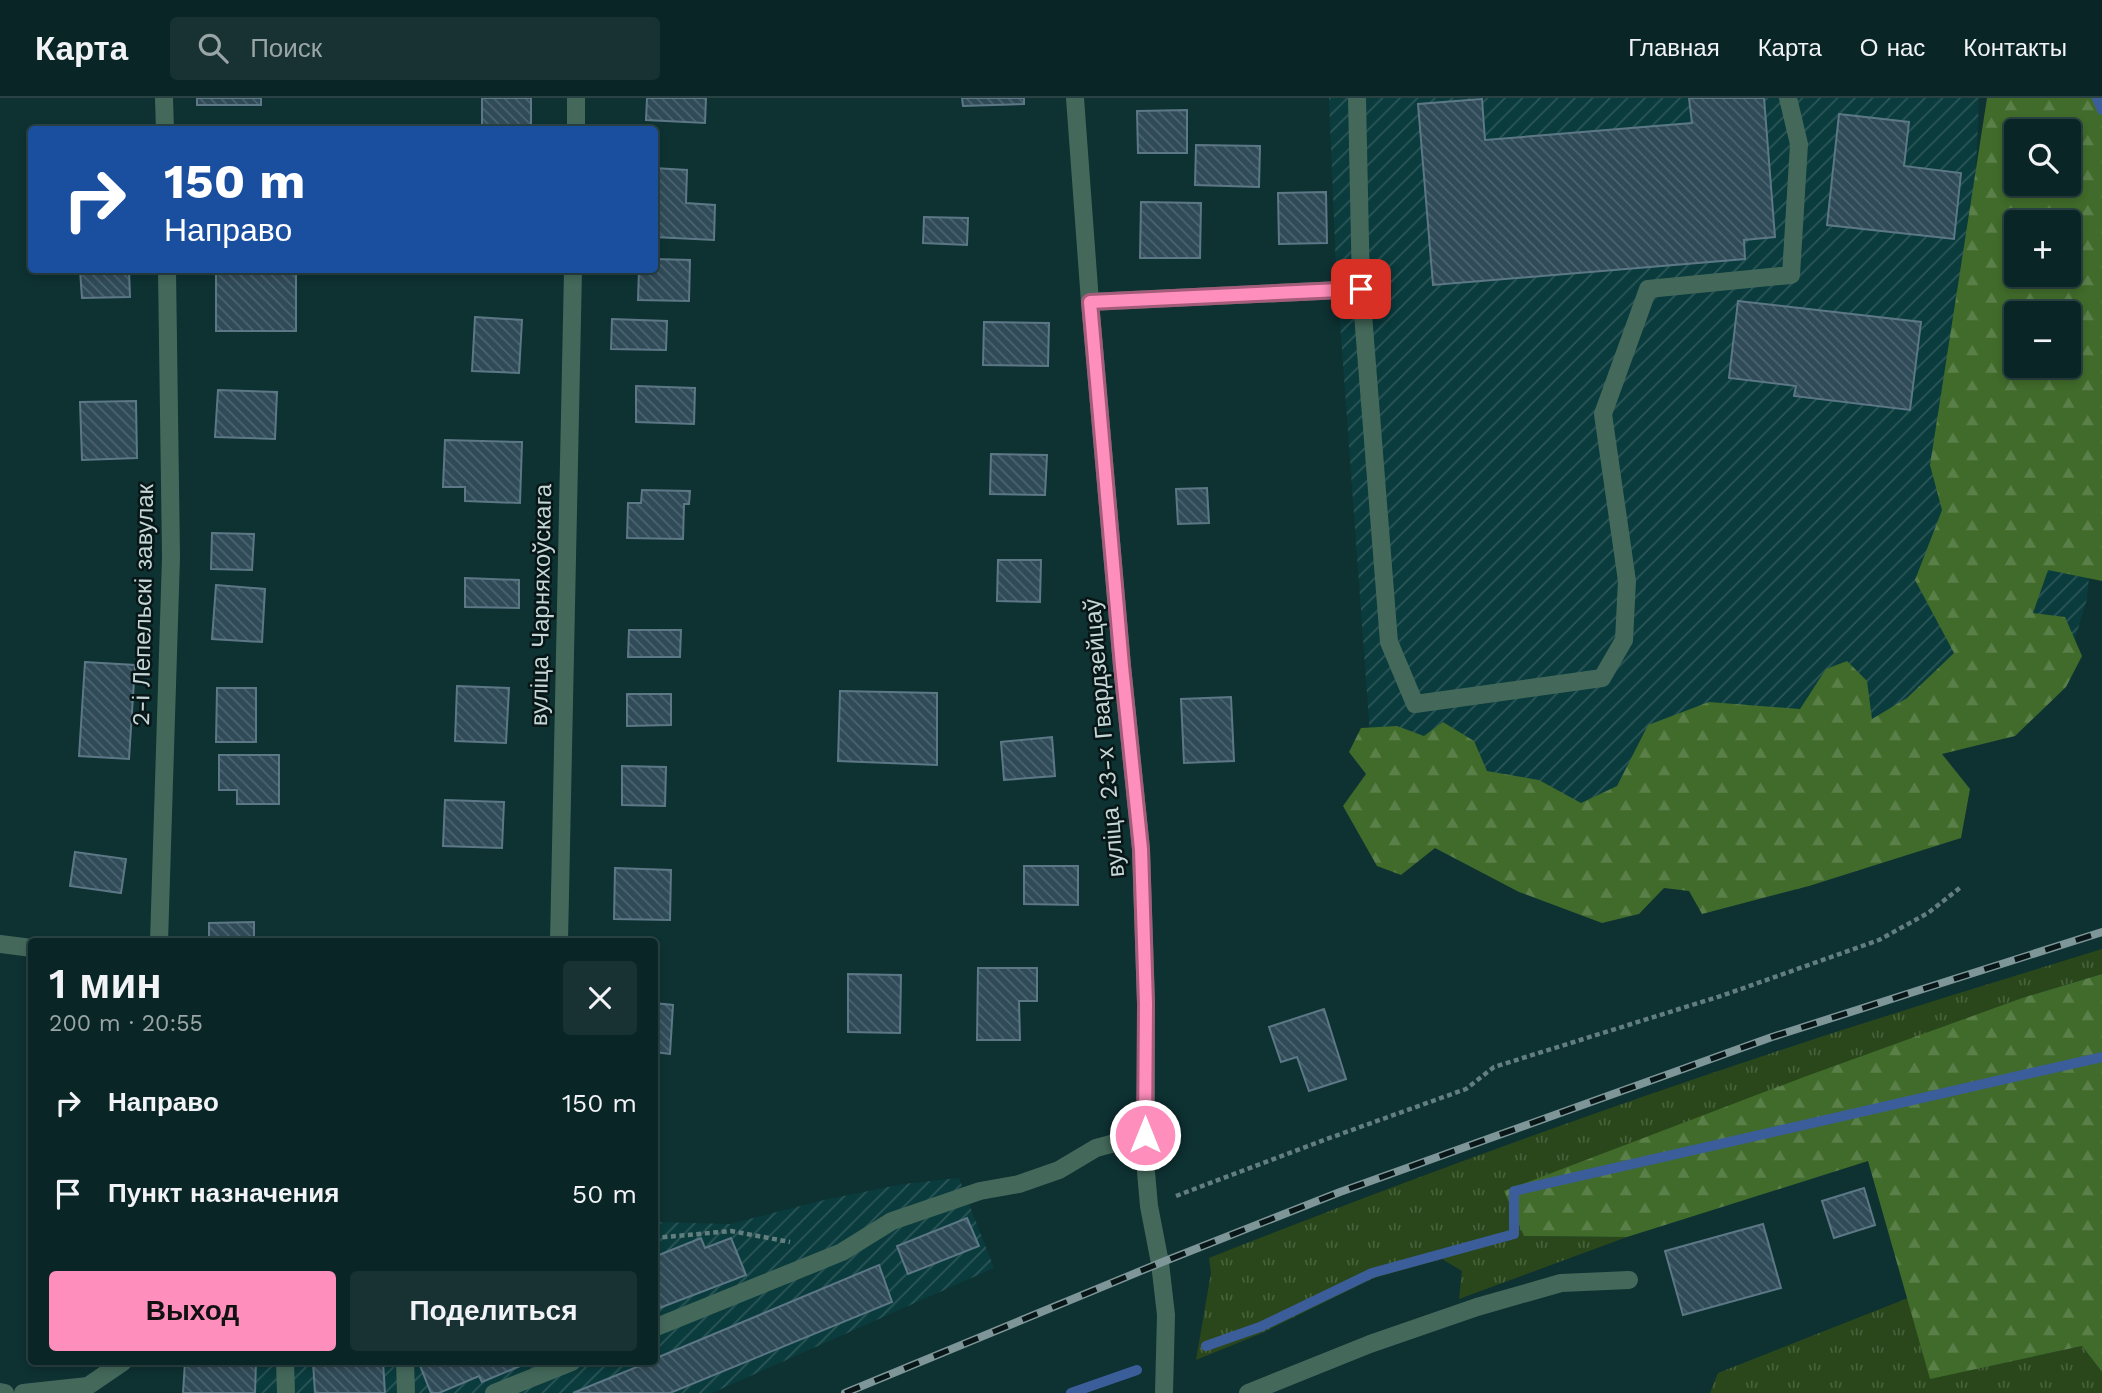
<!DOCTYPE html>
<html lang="ru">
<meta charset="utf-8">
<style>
:root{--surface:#0a2526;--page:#183132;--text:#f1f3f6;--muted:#99a5a7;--line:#2a4243;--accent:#fe8ebc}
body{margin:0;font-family:"Work Sans",sans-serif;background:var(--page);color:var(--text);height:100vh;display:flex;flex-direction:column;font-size:26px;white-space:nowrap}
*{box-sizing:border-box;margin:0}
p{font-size:23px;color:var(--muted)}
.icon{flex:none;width:38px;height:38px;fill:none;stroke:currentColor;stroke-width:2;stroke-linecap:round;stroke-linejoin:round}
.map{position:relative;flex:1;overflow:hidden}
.side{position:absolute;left:28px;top:840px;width:630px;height:427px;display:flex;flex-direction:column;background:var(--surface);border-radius:7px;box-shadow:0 4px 10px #0003,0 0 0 2px var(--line)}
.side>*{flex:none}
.top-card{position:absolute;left:28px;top:28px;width:630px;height:147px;border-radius:7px;box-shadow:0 4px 10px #0003,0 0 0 2px var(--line);background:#1a4fa0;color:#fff;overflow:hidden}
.controls{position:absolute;left:2004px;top:21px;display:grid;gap:14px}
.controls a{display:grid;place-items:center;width:77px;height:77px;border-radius:7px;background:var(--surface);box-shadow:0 4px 10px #0003,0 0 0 2px var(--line);font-size:35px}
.pin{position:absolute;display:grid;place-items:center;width:60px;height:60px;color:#fff;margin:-30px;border-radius:14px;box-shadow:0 4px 10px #0006}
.me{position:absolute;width:77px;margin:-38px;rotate:0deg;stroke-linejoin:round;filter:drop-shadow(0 0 5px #0008)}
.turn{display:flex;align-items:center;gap:24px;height:147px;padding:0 21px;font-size:32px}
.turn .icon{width:91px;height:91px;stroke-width:2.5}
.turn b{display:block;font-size:49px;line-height:60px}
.round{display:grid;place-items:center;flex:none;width:74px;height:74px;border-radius:7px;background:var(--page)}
.overview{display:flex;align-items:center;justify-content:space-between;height:119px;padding:0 21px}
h1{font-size:42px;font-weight:600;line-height:52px}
.cta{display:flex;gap:14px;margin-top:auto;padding:14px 21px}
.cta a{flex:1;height:80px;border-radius:7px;background:var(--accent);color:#111;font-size:28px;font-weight:600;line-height:80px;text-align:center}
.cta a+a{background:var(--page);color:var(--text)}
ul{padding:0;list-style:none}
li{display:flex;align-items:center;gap:21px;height:91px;padding:0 21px}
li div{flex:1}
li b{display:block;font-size:26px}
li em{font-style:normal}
header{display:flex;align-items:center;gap:42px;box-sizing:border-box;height:98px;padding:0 35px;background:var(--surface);border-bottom:2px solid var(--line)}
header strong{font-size:33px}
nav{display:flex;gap:38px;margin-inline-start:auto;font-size:24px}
.search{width:490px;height:63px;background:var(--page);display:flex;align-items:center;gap:18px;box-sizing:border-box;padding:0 24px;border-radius:7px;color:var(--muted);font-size:26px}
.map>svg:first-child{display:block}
</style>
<header>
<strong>Карта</strong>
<div class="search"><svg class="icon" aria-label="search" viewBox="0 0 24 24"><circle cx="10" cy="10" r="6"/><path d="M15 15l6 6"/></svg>Поиск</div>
<nav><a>Главная</a><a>Карта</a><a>О нас</a><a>Контакты</a></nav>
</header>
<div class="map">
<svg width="2102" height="1295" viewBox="0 0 2102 1295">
<defs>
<pattern id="industrial-furrows" width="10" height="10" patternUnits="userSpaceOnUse" patternTransform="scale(1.75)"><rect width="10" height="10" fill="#0a3b3d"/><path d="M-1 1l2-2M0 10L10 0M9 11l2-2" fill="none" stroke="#2c5758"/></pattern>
<pattern id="grass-tufts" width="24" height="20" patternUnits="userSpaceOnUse" patternTransform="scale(1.75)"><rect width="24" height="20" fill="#2a471b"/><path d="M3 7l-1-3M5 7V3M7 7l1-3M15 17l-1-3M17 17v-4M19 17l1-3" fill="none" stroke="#47613b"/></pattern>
<pattern id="forest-firs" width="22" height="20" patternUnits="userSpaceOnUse" patternTransform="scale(1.75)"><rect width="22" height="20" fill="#406b2a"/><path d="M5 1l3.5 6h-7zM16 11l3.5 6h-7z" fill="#5a7f48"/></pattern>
<pattern id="building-back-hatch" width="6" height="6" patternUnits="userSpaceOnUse" patternTransform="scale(1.75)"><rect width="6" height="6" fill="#304b58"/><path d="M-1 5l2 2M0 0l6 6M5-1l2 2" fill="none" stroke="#4c646f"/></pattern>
</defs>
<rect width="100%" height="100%" fill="#0e3132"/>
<g fill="url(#industrial-furrows)">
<path d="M1329,0H1979L1960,433L2093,432L2087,501L2062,584L1500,735L1370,636L1336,170Z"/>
<path d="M959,1080L994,1170L712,1295H183L185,1264H654L655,1124L730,1126L824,1102L903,1086Z"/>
</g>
<g fill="url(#grass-tufts)">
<path d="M2102,851V876L2025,899L1524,1138L1627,1139L1459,1201L1462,1173L1442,1161L1374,1180L1262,1235L1196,1262L1211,1175L1209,1160C1396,1086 1584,1017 1775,954C1883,918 1993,885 2102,851Z"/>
<path d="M1908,1200L1931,1280L2082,1248L2102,1274V1295H1710L1718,1275Z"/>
</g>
<g fill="url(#forest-firs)" fill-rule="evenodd">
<path d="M1987,0H2102V483L2048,472L2033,515L2065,519L2082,558L2066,589L2015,638L1942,656L1970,691L1961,740L1809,788L1702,816L1689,793L1664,790L1639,816L1602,825L1519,794L1435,750L1401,777L1377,768L1343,708L1366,676L1349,654L1361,630L1397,628L1424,638L1443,624L1474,643L1487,673L1539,682L1581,705L1617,688L1648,627L1709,604L1800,611L1826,571L1847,563L1867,583L1872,621L1907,600L1954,555L1915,482L1942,412L1930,367ZM2016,33H2068V86H2016ZM2016,124H2068V177H2016ZM2016,215H2068V268H2016Z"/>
<path d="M2102,876V1274L2082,1248L1930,1281L1868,1063L1627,1139L1524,1138L1504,1093L1804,979L2025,899Z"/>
</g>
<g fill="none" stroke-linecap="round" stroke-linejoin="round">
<g stroke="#3b5e9b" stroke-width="10">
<path d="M2097,0L2102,12"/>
<path d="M1206,1248L1260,1229L1372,1175L1514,1136V1093L2102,959"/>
<path d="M1071,1295L1137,1272"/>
</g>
</g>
<g fill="url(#building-back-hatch)" stroke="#5c7886" stroke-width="2">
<rect x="197" y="0" width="64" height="7"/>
<rect x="482" y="0" width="49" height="32"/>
<path d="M647,0H706L705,25L646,22Z"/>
<path d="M962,0H1024V6L963,8Z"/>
<path d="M1689,0H1764L1775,139L1744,142L1745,161L1433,187L1418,6L1482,1L1485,42L1692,25Z"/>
<path d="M1187,12V55H1138L1137,13Z"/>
<path d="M1839,16L1909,24L1904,68L1961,75L1954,141L1827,127Z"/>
<path d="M1196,47L1260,48L1259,89L1195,87Z"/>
<path d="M654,70L687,72L686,105L715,107L714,142L654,139Z"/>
<path d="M1326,94L1327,145L1279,146L1278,95Z"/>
<path d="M1141,104L1201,105L1200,160H1140Z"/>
<path d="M924,119L968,120L967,147L923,145Z"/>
<path d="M654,161L690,162L689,203L638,202L639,172H654Z"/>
<path d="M80,172H129L130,199L82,200Z"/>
<path d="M216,174L296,175V233H216Z"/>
<path d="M1738,203L1921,224L1910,312L1794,298L1796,288L1729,280Z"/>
<path d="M475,219L522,222L519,275L472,273Z"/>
<path d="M612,221L667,223L666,252L611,251Z"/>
<path d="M984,224L1049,225L1048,268L983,267Z"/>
<path d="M636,288L695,290L694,326L636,324Z"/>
<path d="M218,292L277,294L275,341L215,339Z"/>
<path d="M136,303L137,360L82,362L80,304Z"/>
<path d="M445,342L522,344L520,405L465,403V389H443Z"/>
<path d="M991,356L1047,357L1045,397L990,396Z"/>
<path d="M1207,390L1209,425L1178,426L1176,391Z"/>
<path d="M642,392L690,393L689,406H684L683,441L627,440L628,405H641Z"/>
<path d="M212,435L254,436L252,472L211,471Z"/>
<path d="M998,462H1041L1040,504L997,503Z"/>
<path d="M465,480L519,482V510L465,509Z"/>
<path d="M216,487L265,491L262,544L212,541Z"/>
<path d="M629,532H681L680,559H628Z"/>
<path d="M85,564L135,567L129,661L79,658Z"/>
<path d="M457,588L509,590L506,645L455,643Z"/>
<path d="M217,590H256V644H216Z"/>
<path d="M840,593L937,595V667L838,663Z"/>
<path d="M627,596H671V627L627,628Z"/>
<path d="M1231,599L1234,663L1184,665L1181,601Z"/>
<path d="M1052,639L1055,678L1004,682L1001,644Z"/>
<path d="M219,657H279V706H237V692H219Z"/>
<path d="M622,668L666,669L665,708L622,707Z"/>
<path d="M445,702L504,704L502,750L443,748Z"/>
<path d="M75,754L126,761L121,795L70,788Z"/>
<path d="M1024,768H1078V807L1024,806Z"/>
<path d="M615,770L671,772L670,822L614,821Z"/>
<path d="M254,824V844H209V825Z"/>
<path d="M978,870H1037V903H1019L1020,942H977Z"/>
<path d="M848,876L901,877L900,935L848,934Z"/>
<path d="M654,905L673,907L670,956L654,954Z"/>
<path d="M1324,911L1346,981L1309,993L1297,959L1281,964L1269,929Z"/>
<path d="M1864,1090L1875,1127L1834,1140L1822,1103Z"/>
<path d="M967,1120L979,1148L908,1176L897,1148Z"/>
<path d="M1763,1126L1781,1190L1683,1217L1665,1153Z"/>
<path d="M701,1140L705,1150L731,1140L746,1177L654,1212V1159Z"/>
<path d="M879,1167L892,1204L670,1295H573L649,1264H654V1261Z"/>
<path d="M185,1264H256L255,1295H183Z"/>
<path d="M313,1264H383L385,1295H315Z"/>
<path d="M422,1264H524L525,1266L482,1284L479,1278L439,1295H431L419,1265Z"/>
</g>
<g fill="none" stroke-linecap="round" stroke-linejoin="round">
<g stroke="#637e7e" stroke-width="4.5" stroke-dasharray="5 3.5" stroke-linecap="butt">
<path d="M1176,1098L1324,1042L1466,991L1494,969L1724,897L1879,842L1928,815L1961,789"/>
<path d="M654,1140L731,1133L790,1144"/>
</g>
<g stroke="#44695b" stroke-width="18">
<path d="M1357,0L1361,191L1389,544L1415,606L1602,580L1624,542L1627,483L1603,316L1648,191L1791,177L1799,46L1788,0"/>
<path d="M1090,204L1361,191"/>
<path d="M654,1230L842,1154L892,1123L980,1093L1019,1086L1059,1072L1096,1050L1145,1037"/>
<path d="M285,1264L286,1295"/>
<path d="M405,1264L406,1295"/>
<path d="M494,1295L572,1264"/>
<path d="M1248,1295L1370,1246L1477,1209L1561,1185L1629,1182"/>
</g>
<g stroke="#44695b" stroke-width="18">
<path d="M164,0L165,32"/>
<path d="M576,32V0"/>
<path d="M159,844L171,459L167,172"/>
<path d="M559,844L573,172"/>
<path d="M0,846L32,850"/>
<path d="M0,1294L5,1295"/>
<path d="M23,1295L88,1288L123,1264"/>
</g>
<path stroke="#44695b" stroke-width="18" d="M1075,0L1090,204L1122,568L1141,751L1146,906V1074L1149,1108L1160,1165L1166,1217L1164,1295"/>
<defs>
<path id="rail" d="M845,1295L1160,1165L1340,1094L1772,939L2102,834"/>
</defs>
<use href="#rail" stroke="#7e9697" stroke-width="8"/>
<use href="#rail" stroke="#081617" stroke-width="5" stroke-dasharray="16" stroke-linecap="butt"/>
</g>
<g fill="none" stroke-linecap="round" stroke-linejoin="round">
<defs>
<path id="route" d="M1145,1037L1146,906L1141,751L1122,568L1090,204L1361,191"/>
</defs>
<use href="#route" stroke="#a55c7a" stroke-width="18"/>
<use href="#route" stroke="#fe8ebc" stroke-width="12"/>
</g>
<g text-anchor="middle" stroke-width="5" stroke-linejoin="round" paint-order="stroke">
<g font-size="24" fill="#c4d6d6" stroke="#081617">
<text transform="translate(143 507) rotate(-89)" y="8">2-і Лепельскі завулак</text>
<text transform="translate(541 507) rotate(-89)" y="8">вуліца Чарняхоўскага</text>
<text transform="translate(1104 640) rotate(-95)" y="8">вуліца 23-х Гвардзейцаў</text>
</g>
</g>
</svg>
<div class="controls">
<a><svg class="icon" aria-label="search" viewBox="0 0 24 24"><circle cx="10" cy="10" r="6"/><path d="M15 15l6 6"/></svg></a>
<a>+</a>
<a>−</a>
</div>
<div class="pin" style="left:1361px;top:191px;background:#d93025"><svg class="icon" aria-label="arrive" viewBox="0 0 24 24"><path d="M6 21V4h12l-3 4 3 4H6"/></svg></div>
<svg class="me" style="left:1145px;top:1037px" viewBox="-20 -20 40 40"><circle r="17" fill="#fe8ebc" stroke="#fff" stroke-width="3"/><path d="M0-11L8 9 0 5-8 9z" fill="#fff"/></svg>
<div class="top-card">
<div class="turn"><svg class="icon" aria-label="right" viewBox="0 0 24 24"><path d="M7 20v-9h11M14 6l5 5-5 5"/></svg><div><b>150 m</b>Направо</div></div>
</div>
<section class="side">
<div class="overview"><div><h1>1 мин</h1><p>200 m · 20:55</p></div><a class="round"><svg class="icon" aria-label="close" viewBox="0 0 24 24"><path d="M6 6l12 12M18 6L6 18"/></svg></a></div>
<ul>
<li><svg class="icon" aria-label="right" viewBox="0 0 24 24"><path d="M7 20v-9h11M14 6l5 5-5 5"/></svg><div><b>Направо</b></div><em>150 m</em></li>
<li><svg class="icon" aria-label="arrive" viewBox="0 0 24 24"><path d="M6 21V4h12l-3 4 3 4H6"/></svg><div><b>Пункт назначения</b></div><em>50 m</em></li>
</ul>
<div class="cta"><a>Выход</a><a>Поделиться</a></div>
</section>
</div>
